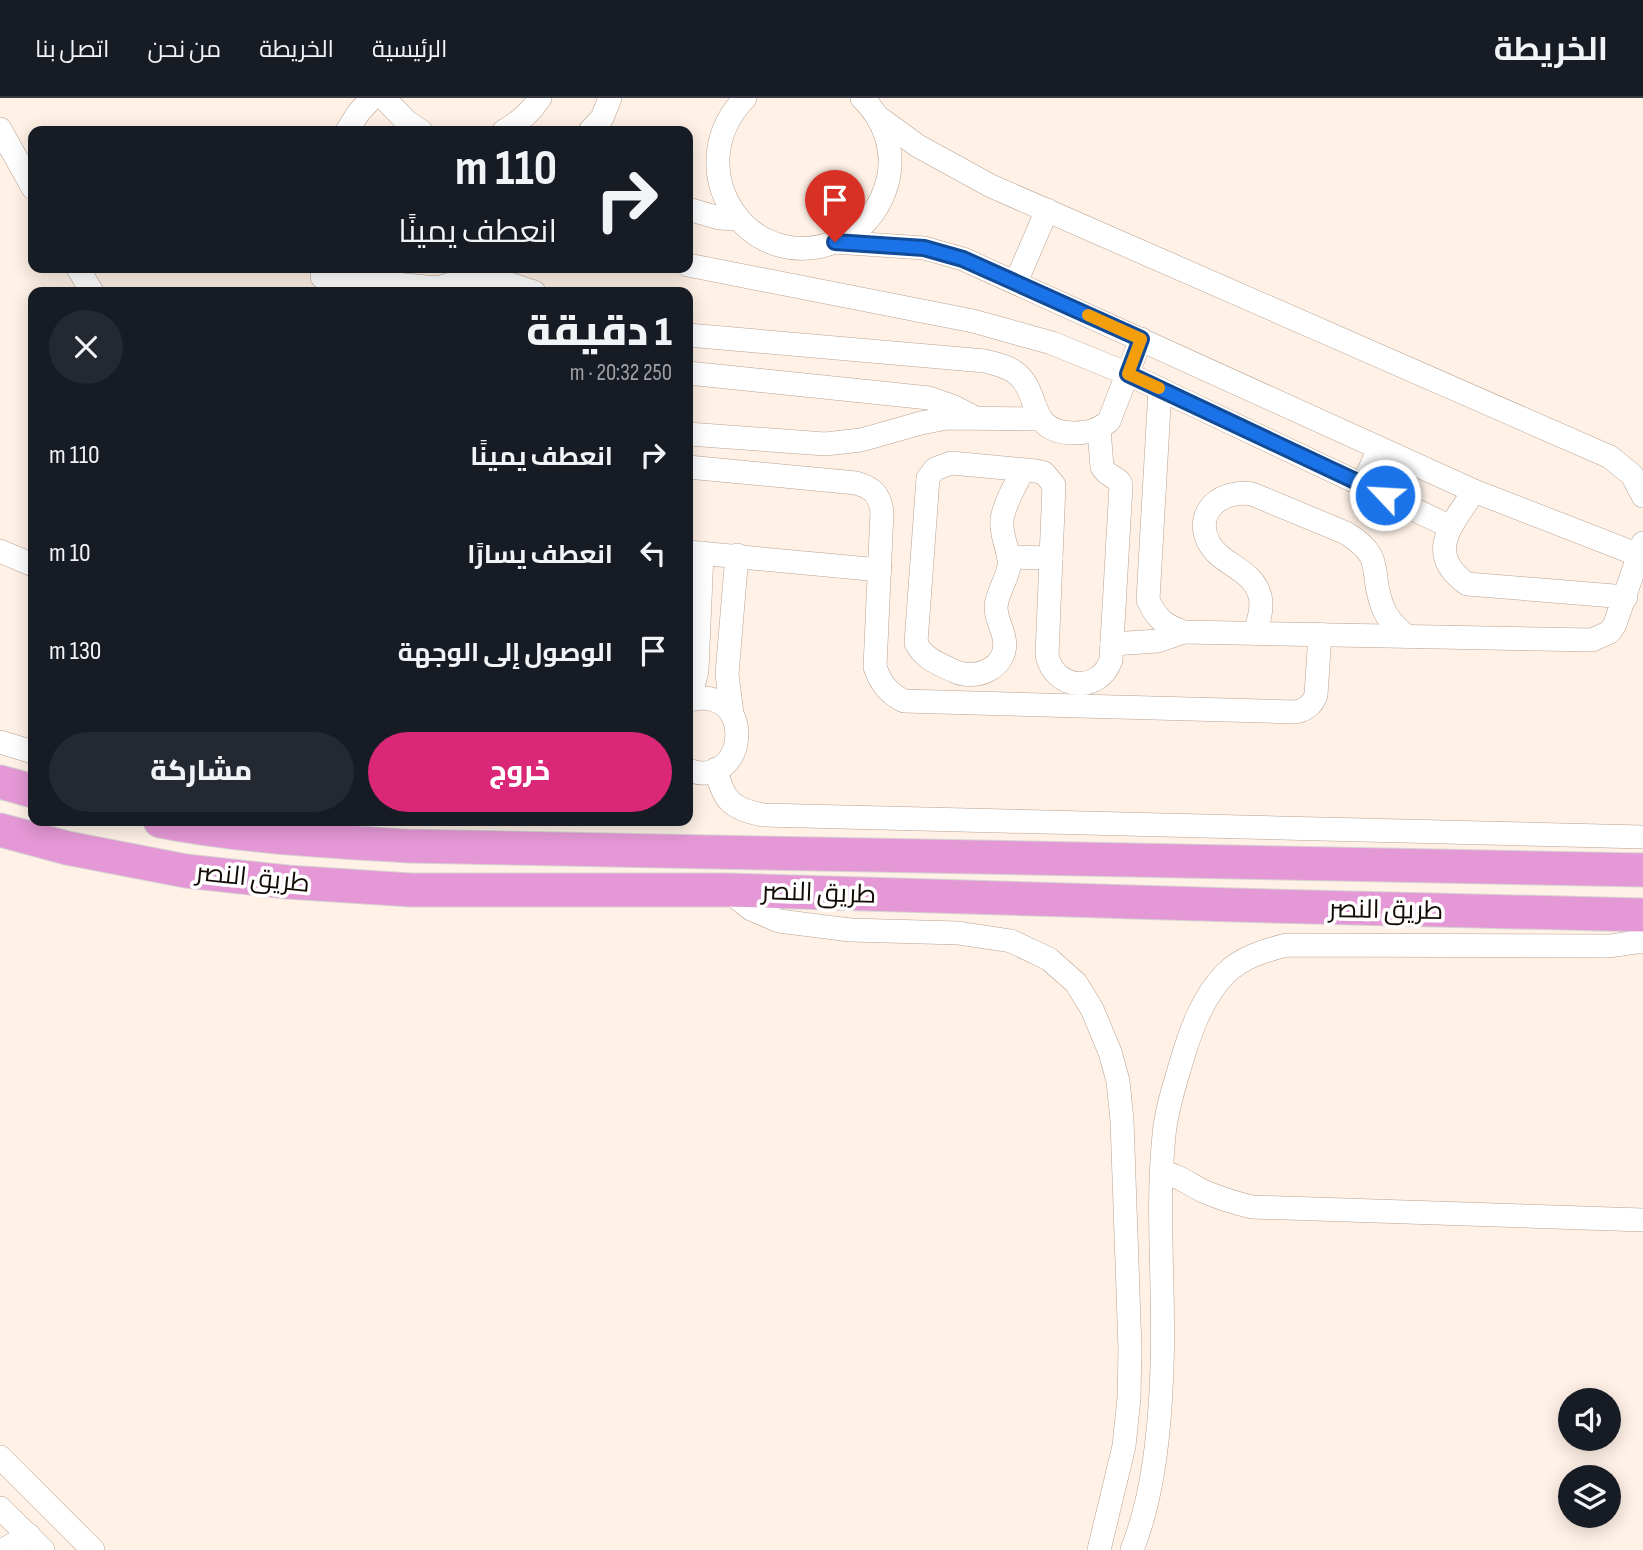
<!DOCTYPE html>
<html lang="ar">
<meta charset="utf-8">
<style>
:root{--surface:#171b24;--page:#242831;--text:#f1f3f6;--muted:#9ea1a6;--line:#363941;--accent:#db2777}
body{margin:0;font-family:"Sofia Sans Condensed",Cairo,sans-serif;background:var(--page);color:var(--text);direction:rtl;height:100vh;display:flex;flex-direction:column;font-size:26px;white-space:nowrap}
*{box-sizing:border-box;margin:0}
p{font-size:23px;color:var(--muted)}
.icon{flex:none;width:38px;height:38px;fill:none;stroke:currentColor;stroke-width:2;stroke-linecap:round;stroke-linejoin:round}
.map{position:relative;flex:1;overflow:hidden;direction:ltr}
.panel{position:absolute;left:28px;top:189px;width:665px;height:539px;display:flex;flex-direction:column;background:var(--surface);border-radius:14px;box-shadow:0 4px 18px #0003;direction:rtl}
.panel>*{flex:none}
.top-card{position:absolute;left:28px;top:28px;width:665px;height:147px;border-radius:14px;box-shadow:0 4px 18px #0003;direction:rtl;background:#171b24;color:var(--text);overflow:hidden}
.buttons{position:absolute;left:1558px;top:1290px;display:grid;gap:14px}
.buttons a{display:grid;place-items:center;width:63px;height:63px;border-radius:50%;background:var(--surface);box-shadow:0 4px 18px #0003;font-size:35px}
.pin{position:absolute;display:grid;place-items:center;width:60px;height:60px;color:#fff;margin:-72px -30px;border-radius:50% 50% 50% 0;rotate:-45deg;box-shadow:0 0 7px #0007}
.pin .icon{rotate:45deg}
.me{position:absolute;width:77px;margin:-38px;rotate:295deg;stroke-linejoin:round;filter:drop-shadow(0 0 5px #0008)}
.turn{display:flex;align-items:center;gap:24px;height:147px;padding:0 21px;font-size:32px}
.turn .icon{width:91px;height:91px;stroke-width:2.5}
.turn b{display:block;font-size:49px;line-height:60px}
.round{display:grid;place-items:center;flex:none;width:74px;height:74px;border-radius:37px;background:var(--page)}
.summary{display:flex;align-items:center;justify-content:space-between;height:119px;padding:0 21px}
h1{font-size:42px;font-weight:800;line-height:52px}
.button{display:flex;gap:14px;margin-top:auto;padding:14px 21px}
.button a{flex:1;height:80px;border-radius:42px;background:var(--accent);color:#fff;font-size:28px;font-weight:800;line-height:80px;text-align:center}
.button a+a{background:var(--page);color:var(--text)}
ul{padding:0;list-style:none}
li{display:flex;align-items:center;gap:21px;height:98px;padding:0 21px}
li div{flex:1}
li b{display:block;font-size:26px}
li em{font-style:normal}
header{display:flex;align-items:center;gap:42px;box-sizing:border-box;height:98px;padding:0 35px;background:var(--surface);border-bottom:2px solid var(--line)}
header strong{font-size:33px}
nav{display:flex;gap:38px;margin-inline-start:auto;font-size:24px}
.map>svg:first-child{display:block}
</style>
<header>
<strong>الخريطة</strong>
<nav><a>الرئيسية</a><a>الخريطة</a><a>من نحن</a><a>اتصل بنا</a></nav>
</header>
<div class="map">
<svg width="1643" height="1452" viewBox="0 0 1643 1452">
<rect width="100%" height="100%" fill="#fff1e6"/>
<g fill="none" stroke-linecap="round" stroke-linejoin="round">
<defs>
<g id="minor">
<path d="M384,0L407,24L421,33"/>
<path d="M745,0C675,73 752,185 844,140C867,129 882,106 888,82C895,52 884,21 862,0"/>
<path d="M878,19L918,48L991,88L1610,359L1632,377L1643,398"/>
<path d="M0,31L33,90"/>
<path d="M347,33L359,14L372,0"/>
<path d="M504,33C518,25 531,14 540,0"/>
<path d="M590,33L602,20L610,0"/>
<path d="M688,111L719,120L738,121"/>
<path d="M834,144L924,150L963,161L1474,393L1639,457"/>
<path d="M688,167L973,223L1052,245L1128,276L1451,429"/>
<path d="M78,170L92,194"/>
<path d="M322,179L437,190L458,184L479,181L500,183L534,194"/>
<path d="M1016,184L1047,112"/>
<path d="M688,237L985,263C996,266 1007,268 1016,275C1042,296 1026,334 1073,335C1088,335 1097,333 1109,323L1141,241"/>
<path d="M688,275L929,300L952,308L970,317"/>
<path d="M1160,291L1148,502C1156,520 1165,528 1184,534L1592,542L1610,534L1615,526L1643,445"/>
<path d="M688,336L825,346L861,342L921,325L947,320L1040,321"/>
<path d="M688,369L856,385C873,390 879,396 882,413L875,569C881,586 888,595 904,603L1296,614C1307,611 1312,607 1316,597L1320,536"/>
<path d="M1023,372C1015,388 1005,404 1002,421C1000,439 1011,455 1009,468C1007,482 997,494 996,509C996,521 1002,529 1004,540C1010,569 976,584 954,573C939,566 923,560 916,545L928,380L935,371L951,365L1036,373L1044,375L1054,387L1047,557C1054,592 1099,596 1111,562L1121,387L1119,383L1107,375L1102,369L1099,331"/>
<path d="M1363,387L1379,350"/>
<path d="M1474,393C1452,427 1424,455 1467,486L1626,499"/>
<path d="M0,453L33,467"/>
<path d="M688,454L880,472"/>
<path d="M1009,459L1051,460"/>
<path d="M1254,535C1259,523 1263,511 1260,498C1253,470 1219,467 1208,443C1194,412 1223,391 1252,396L1346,435C1386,460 1369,472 1382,507C1386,520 1396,529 1406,538"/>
<path d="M1112,546L1158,543L1184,534"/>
<path d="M688,599L693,589L697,572L702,455"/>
<path d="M688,602C758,585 748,694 688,672"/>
<path d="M732,616L727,576L737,457"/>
<path d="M0,644L33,654"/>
<path d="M716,671C723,702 731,711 763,717L1643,739"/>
<path d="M727,792L751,811L779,823L850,832L958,835L1011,843L1049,861L1076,885L1092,911L1110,954L1118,983L1122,1022L1130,1251L1129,1300L1124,1348L1099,1452"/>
<path d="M1162,1074C1178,1077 1189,1086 1203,1093C1219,1100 1235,1105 1252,1109L1643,1122"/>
<path d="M0,1359L93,1452"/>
<path d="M0,1410L43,1452"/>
<path d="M3,1452L29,1437"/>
<path d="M1132,1452C1154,1396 1160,1330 1162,1270C1165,1192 1156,1114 1164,1037C1166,1013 1174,989 1181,965C1190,934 1202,900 1225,876C1242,859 1264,853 1286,847L1610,848L1643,843"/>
</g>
<g id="highway">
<path d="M0,684L33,693"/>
<path d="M160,723C242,739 325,743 408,748L1643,772"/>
<path d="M0,732L67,750L186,773L287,784L411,792H727L1234,807L1643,817"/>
</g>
</defs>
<use href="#minor" stroke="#b8a291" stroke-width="24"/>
<use href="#highway" stroke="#d5d3d2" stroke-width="35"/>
<use href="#minor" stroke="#fff" stroke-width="23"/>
<use href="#highway" stroke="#e598d6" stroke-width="33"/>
</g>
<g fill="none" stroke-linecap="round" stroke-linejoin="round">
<defs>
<path id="route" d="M835,144L924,150L963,161L1141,241L1128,276L1385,397"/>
</defs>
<use href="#route" stroke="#114b97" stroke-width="18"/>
<use href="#route" stroke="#1a73e8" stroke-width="12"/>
<path stroke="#f59e0b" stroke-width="12" d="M1088,217L1141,241L1128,276L1159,290"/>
</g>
<g text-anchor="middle" stroke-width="7" stroke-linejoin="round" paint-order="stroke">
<g font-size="26" fill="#130c06" stroke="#fff">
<text transform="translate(253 779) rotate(6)" y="9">طريق النصر</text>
<text transform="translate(819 794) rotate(2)" y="9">طريق النصر</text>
<text transform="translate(1386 811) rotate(1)" y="9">طريق النصر</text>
</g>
</g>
</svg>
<div class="buttons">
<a><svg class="icon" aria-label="sound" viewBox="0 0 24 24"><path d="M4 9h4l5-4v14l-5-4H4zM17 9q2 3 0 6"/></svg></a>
<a><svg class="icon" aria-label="layers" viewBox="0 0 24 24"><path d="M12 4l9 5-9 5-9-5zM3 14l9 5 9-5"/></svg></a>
</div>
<div class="pin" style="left:835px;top:144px;background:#d93025"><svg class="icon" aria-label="arrive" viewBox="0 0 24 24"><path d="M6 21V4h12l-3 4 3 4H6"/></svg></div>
<svg class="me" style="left:1385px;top:397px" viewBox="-20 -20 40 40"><circle r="17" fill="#1a73e8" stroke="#fff" stroke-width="3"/><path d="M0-11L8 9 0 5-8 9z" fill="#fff"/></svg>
<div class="top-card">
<div class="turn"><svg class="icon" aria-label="right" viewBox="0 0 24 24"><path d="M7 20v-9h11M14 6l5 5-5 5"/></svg><div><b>110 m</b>انعطف يمينًا</div></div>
</div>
<section class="panel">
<div class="summary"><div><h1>1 دقيقة</h1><p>250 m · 20:32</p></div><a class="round"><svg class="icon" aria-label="close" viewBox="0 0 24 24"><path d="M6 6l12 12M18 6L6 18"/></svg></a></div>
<ul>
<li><svg class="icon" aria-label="right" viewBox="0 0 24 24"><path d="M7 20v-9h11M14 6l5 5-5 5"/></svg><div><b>انعطف يمينًا</b></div><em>110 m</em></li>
<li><svg class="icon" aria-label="left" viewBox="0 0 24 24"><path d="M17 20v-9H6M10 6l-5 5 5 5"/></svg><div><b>انعطف يسارًا</b></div><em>10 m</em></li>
<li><svg class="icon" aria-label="arrive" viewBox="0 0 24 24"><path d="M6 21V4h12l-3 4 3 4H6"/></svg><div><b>الوصول إلى الوجهة</b></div><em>130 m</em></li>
</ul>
<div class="button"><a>خروج</a><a>مشاركة</a></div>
</section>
</div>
